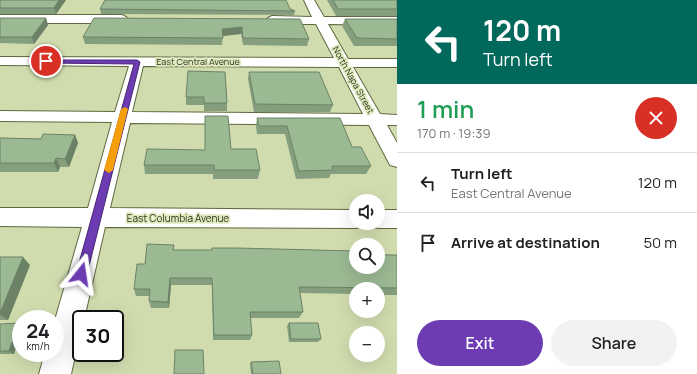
<!DOCTYPE html>
<meta charset="utf-8">
<style>
:root{--surface:#fff;--page:#f2f2f2;--text:#202124;--muted:#757577;--line:#e0e0e0;--accent:#6d3bb2}
body{margin:0;font-family:Manrope,sans-serif;background:var(--page);color:var(--text);height:100vh;display:flex;flex-direction:column;font-size:15px;white-space:nowrap}
*{box-sizing:border-box;margin:0}
p{font-size:13px;color:var(--muted)}
.icon{flex:none;width:22px;height:22px;fill:none;stroke:currentColor;stroke-width:2;stroke-linecap:round;stroke-linejoin:round}
.map{position:relative;flex:1;overflow:hidden}
.side{display:flex;flex-direction:column;background:var(--surface);width:300px}
.side>*{flex:none}
.banner{background:#00695c;color:#fff;overflow:hidden}
.tools{position:absolute;left:349px;top:194px;display:grid;gap:8px}
.tools a{display:grid;place-items:center;width:36px;height:36px;border-radius:50%;background:var(--surface);box-shadow:0 4px 16px #0002;font-size:20px}
.speed{position:absolute;left:12px;top:310px;display:flex;gap:8px;font-size:20px;font-weight:700;text-align:center}
.speed>*{display:grid;place-content:center;width:52px;height:52px;border-radius:50%;background:var(--surface);box-shadow:0 4px 16px #0002;line-height:1}
.speed small{font-size:10px;font-weight:400}
.speed .limit{border:2px solid #111;border-radius:6px;background:#fff;color:#111}
.pin{position:absolute;display:grid;place-items:center;width:34px;height:34px;color:#fff;margin:-17px;border:2px solid #fff;border-radius:50%;box-shadow:0 1px 4px #0007}
.me{position:absolute;width:44px;margin:-22px;rotate:15deg;stroke-linejoin:round;filter:drop-shadow(0 0 3px #0008)}
.turn{display:flex;align-items:center;gap:14px;height:84px;padding:0 20px;font-size:18px}
.turn .icon{width:52px;height:52px;stroke-width:2.5}
.turn b{display:block;font-size:28px;line-height:34px}
.round{display:grid;place-items:center;flex:none;width:42px;height:42px;border-radius:21px;background:var(--page)}
.overview{display:flex;align-items:center;justify-content:space-between;height:68px;padding:0 20px}
h1{font-size:24px;font-weight:600;line-height:30px;color:#1e9e55}
.primary-button{display:flex;gap:8px;margin-top:auto;padding:8px 20px}
.primary-button a{flex:1;height:46px;border-radius:24px;background:var(--accent);color:#fff;font-size:16px;font-weight:600;line-height:46px;text-align:center}
.primary-button a+a{background:var(--page);color:var(--text)}
ul{padding:0;list-style:none}
li{display:flex;align-items:center;gap:12px;height:60px;padding:0 20px;border-top:1px solid var(--line)}
li div{flex:1}
li b{display:block;font-size:15px}
li em{font-style:normal}
main{display:flex;flex:1;min-height:0}
.map>svg:first-child{display:block}
</style>
<main>
<div class="map">
<svg width="397" height="374" viewBox="0 0 397 374">
<rect width="100%" height="100%" fill="#d1dcae"/>
<g fill="none" stroke-linecap="round" stroke-linejoin="round">
<defs>
<g id="minor">
<path d="M304,0H314L324,17H397V25L328,24L348,59H397V67H353L380,114L397,115V125H387L397,143V167L390,165L369,125L130,123L110,208L356,210V223H365L364,226L356,228L105,227L84,319H81V330L71,374H39L45,353H55V320L82,227L0,226V208H88L112,122L0,121V111L115,112L129,66L0,65V57L334,58L316,24H272L268,22L266,20L268,18L272,16L312,17ZM143,66L339,67L363,114L132,112Z"/>
<path d="M0,15H122L126,17L128,19L126,21L122,23H0Z"/>
<path d="M378,210H397V228H378L370,226L369,223H378Z"/>
</g>
</defs>
<use href="#minor" stroke="#5f683e" stroke-width="2"/>
<use href="#minor" fill="#fff" fill-rule="evenodd"/>
</g>
<g fill="#859f7e">
<path d="M0,0H66L56,14H0Z"/>
<path d="M327,0H397V16H336Z"/>
<path d="M100,9H290L295,11L294,15L101,14Z"/>
<path d="M0,18H46L48,25L34,44L0,43Z"/>
<path d="M300,19L309,39L307,46L243,45L241,34L223,36L222,45L85,44L83,37Z"/>
<path d="M345,19H397V46H354L342,26Z"/>
<path d="M225,72L227,103V111H204V105H186V97Z"/>
<path d="M249,72L333,105L330,112H254L248,79Z"/>
<path d="M257,118H340L352,147L371,166L366,174H331L329,178L296,179L285,134H257L256,126Z"/>
<path d="M75,135L78,143L69,167H60L58,172H0V138L41,139Z"/>
<path d="M205,150L260,170L258,179H213V174H145L144,165Z"/>
<path d="M174,245V250L397,255V295H378V289H356V294L300,293L303,312L299,318H250L252,335L250,340H213L212,285H171L169,308H151L149,301V296H136L134,289L145,264Z"/>
<path d="M0,257L30,265L8,320H0Z"/>
<path d="M289,323L321,339L318,342H289L287,326Z"/>
<path d="M0,324L21,325V332L14,354H0Z"/>
<path d="M251,362L281,374H251L250,364Z"/>
</g>
<g fill="#6c8267">
<path d="M59,0H66L56,14L54,8Z"/>
<path d="M46,18L48,25L34,44L32,37Z"/>
<path d="M242,27L241,34L222,36V29Z"/>
<path d="M75,135L78,143L69,167L65,159Z"/>
<path d="M56,158L60,167L58,172L54,163Z"/>
<path d="M23,257L30,265L8,320L0,315V313Z"/>
<path d="M170,278L171,285L169,308L168,302Z"/>
<path d="M19,323L21,325V332L14,354L9,351Z"/>
</g>
<g fill="#9bb993" stroke="#6c8267">
<path d="M0,0H59L54,8H0Z"/>
<path d="M105,0H286L290,9L295,11L100,9Z"/>
<path d="M333,0H397V9H338Z"/>
<path d="M0,18H46L32,37H0Z"/>
<path d="M94,18L300,19L309,39L243,38L242,27L222,29L223,38L83,37Z"/>
<path d="M345,19H397V39L357,38Z"/>
<path d="M188,71L225,72L227,103H204V97H186Z"/>
<path d="M249,72H319L333,105L255,104Z"/>
<path d="M205,116H228L231,149H256L260,170H214V165H144L147,149L205,150Z"/>
<path d="M257,118H340L352,147H361L371,166H332L333,170L299,171L287,126H259Z"/>
<path d="M43,134L75,135L65,159L56,158L54,163H0V138L41,139Z"/>
<path d="M147,244L174,245L173,250H212V248H237L354,251L355,254H356V267H378V255H397V288L299,287L303,312H250L252,335H214L212,278H170L168,302L149,301L150,289H134L137,264H145Z"/>
<path d="M0,257H23L0,313Z"/>
<path d="M19,323L9,351H0V324Z"/>
<path d="M289,323H318L321,339H291Z"/>
<path d="M175,350H203L204,374H174Z"/>
<path d="M279,361L281,374H253L251,362Z"/>
</g>
<path fill="#6d3bb2" stroke="#472674" d="M44,60H137L140,62L87,274L85,278L81,280L77,278L76,274L134,64L46,63H44Z"/>
<path fill="#f59e0b" d="M125,107L128,109L113,170L109,173L104,170L121,109Z"/>
<g text-anchor="middle" stroke-width="3.5" stroke-linejoin="round" paint-order="stroke">
<g font-size="9" fill="#2f3321" stroke="#dee9bb">
<text x="198" y="65">East Central Avenue</text>
<text transform="translate(353 80) rotate(61)" y="3">North Napa Street</text>
</g>
<g font-size="10" fill="#2f3321" stroke="#dee9bb">
<text x="178" y="222">East Columbia Avenue</text>
</g>
</g>
</svg>
<div class="tools">
<a><svg class="icon" aria-label="sound" viewBox="0 0 24 24"><path d="M4 9h4l5-4v14l-5-4H4zM17 9q2 3 0 6"/></svg></a>
<a><svg class="icon" aria-label="search" viewBox="0 0 24 24"><circle cx="10" cy="10" r="6"/><path d="M15 15l6 6"/></svg></a>
<a>+</a>
<a>−</a>
</div>
<div class="speed"><div>24<small>km/h</small></div><div class="limit">30</div></div>
<div class="pin" style="left:46px;top:61px;background:#d93025"><svg class="icon" aria-label="arrive" viewBox="0 0 24 24"><path d="M6 21V4h12l-3 4 3 4H6"/></svg></div>
<svg class="me" style="left:81px;top:274px" viewBox="-20 -20 40 40"><path d="M0-17L14 15 0 8-14 15z" fill="#6d3bb2" stroke="#fff" stroke-width="4"/></svg>
</div>
<section class="side">
<div class="banner">
<div class="turn"><svg class="icon" aria-label="left" viewBox="0 0 24 24"><path d="M17 20v-9H6M10 6l-5 5 5 5"/></svg><div><b>120 m</b>Turn left</div></div>
</div>
<div class="overview"><div><h1>1 min</h1><p>170 m · 19:39</p></div><a class="round" style="background:#d93025;color:#fff"><svg class="icon" aria-label="close" viewBox="0 0 24 24"><path d="M6 6l12 12M18 6L6 18"/></svg></a></div>
<ul>
<li><svg class="icon" aria-label="left" viewBox="0 0 24 24"><path d="M17 20v-9H6M10 6l-5 5 5 5"/></svg><div><b>Turn left</b><p>East Central Avenue</p></div><em>120 m</em></li>
<li><svg class="icon" aria-label="arrive" viewBox="0 0 24 24"><path d="M6 21V4h12l-3 4 3 4H6"/></svg><div><b>Arrive at destination</b></div><em>50 m</em></li>
</ul>
<div class="primary-button"><a>Exit</a><a>Share</a></div>
</section>
</main>
